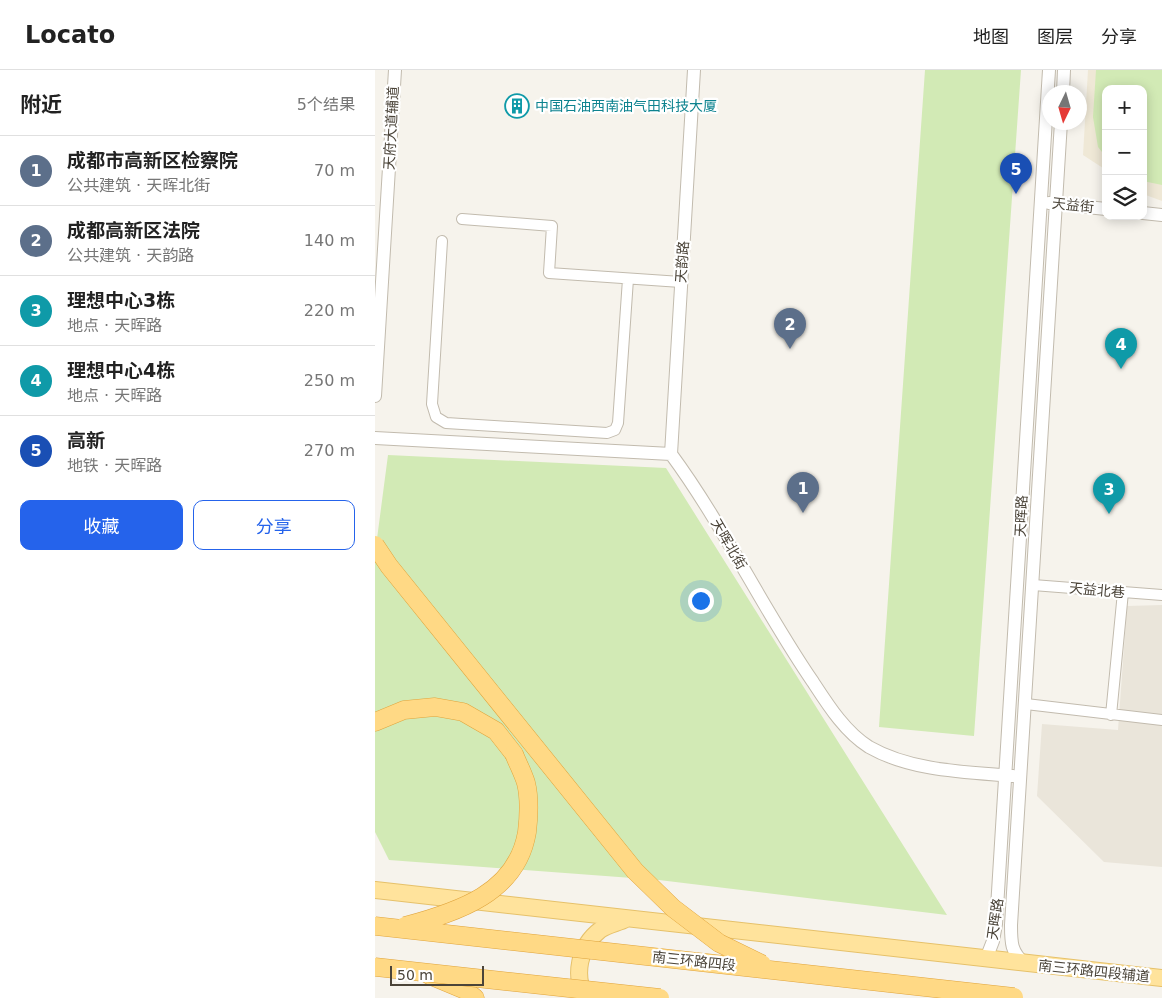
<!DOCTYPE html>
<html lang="zh">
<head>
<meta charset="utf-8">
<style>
	:root { --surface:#fff; --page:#f6f6f6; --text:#222; --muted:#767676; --line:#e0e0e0; --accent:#2563eb }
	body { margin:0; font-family:"DejaVu Sans","Noto Sans SC",sans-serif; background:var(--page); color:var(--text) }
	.controls { position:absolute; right:15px; top:15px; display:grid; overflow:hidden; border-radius:10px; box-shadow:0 2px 12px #0003 }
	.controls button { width:45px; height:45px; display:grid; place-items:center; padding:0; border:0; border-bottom:1px solid var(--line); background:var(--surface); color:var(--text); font:25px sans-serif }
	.compass { position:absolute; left:667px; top:15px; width:45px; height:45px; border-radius:50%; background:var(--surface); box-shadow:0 2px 12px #0003; rotate:185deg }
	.scale { position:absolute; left:15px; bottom:12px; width:94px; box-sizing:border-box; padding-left:5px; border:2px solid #4b4439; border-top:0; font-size:14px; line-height:18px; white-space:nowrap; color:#4b4439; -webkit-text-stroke:4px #fff; paint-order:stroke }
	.you { position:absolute; left:325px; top:530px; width:18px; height:18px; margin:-12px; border:4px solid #fff; border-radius:50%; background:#1a73e8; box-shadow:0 0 0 8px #1a73e833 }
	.badge { display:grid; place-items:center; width:32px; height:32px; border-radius:50%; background:var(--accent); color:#fff; font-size:16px; font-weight:700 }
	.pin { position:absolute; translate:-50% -41px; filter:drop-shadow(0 1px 2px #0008) }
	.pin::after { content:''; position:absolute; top:26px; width:18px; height:15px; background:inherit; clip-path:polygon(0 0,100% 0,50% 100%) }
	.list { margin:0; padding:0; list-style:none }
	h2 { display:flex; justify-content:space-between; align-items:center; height:65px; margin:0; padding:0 20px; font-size:21px }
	h2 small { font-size:16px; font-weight:400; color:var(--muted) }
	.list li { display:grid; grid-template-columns:32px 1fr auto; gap:15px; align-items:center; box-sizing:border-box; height:70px; padding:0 20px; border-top:1px solid var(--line) }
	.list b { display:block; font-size:19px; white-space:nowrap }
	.list p { margin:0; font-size:16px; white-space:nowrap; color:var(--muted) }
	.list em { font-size:16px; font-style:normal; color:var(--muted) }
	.actions { display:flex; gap:10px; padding:15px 20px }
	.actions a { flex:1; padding:11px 0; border:1px solid var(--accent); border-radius:10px; text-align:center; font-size:18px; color:var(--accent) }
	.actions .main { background:var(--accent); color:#fff }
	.icon { flex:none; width:28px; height:28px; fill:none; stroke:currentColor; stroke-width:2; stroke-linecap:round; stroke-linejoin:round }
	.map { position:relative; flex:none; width:787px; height:928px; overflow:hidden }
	header { display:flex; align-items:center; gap:30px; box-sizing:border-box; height:70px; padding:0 25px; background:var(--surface); border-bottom:1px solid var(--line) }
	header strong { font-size:24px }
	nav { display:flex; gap:28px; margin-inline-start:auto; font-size:18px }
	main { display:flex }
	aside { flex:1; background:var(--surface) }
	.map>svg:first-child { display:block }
	.residential { fill:#eae5da }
	.education { fill:#efe8d6 }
	.green { fill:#d2eab5 }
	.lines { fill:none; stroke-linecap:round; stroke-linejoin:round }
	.minor-casing { stroke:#c2bbae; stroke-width:12 }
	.tertiary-casing { stroke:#c2bbae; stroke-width:14 }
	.primary-casing { stroke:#e6c16a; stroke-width:18 }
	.trunk-casing { stroke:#e0a43c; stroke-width:19 }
	.minor { stroke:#fff; stroke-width:10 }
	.tertiary { stroke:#fff; stroke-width:12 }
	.primary { stroke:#ffe39c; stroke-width:16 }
	.trunk { stroke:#ffd985; stroke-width:18 }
	.trunk-bridge-casing { stroke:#e0a43c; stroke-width:19; stroke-linecap:butt }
	.trunk-bridge { stroke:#ffd985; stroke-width:18 }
	.labels { text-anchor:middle; stroke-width:4.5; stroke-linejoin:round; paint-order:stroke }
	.culture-label { font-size:14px; fill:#0d838f; stroke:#fff; text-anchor:start }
	.street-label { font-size:14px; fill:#4b4439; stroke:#fff }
</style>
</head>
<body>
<header>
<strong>Locato</strong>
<nav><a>地图</a><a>图层</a><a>分享</a></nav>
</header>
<main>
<aside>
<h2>附近<small>5个结果</small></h2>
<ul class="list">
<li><span class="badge" style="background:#5c6f8a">1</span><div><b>成都市高新区检察院</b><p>公共建筑 · 天晖北街</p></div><em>70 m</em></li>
<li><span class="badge" style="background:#5c6f8a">2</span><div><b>成都高新区法院</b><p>公共建筑 · 天韵路</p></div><em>140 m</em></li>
<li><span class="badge" style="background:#0f9aa8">3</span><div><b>理想中心3栋</b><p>地点 · 天晖路</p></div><em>220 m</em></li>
<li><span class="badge" style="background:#0f9aa8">4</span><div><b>理想中心4栋</b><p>地点 · 天晖路</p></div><em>250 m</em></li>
<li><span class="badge" style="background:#1a4fb4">5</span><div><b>高新</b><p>地铁 · 天晖路</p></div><em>270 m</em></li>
</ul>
<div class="actions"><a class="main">收藏</a><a>分享</a></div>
</aside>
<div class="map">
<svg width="787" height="928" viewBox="0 0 787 928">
	<rect width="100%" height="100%" fill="#f6f3ec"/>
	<path class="residential" d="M787,535V797L729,792L662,726L667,654L743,660L752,536Z"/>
	<path class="education" d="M713,0H787V131L768,124V19H731V100L708,85Z"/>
	<path class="green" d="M550,0H646L599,666L504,657Z
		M721,0H787V115L768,111V19H731V87L723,77L718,47Z
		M13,385L291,398L572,845L284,810L14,790L0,762V484Z"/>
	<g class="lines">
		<g class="minor-casing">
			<path id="minor" d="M87,149L177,156L174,203L306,212
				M67,171L57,334L61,347L71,353L232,363L240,360L243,353L253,209
				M658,515L787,525
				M651,634L787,650
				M736,645L748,522"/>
		</g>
		<g class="tertiary-casing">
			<path id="tertiary" d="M688,22L689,0
				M674,133L731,139
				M768,143L787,145
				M0,326L20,0
				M0,368L296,384
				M296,384C349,456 387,538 438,612C453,635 470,662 494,677C536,701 590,702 638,706
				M296,384L319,0
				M611,889L618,871L621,854L674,0
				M650,894C636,882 636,873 636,855L686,52"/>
		</g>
		<g class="primary-casing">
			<path id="primary" d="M0,820L787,908
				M211,928C198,906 204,876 225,860C232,855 243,853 251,849"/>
		</g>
		<g class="trunk-casing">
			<path id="trunk" d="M0,652L29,640L60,637L88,642L121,661L139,684
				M54,905L90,920L100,928"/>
		</g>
		<use href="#minor" class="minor"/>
		<use href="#tertiary" class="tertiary"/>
		<use href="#primary" class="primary"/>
		<use href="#trunk" class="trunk"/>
		<g class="trunk-bridge-casing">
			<path id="trunk-bridge" d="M0,475L14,496L260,801L298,838L344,873L387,894
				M0,856L639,927
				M30,856C83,842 142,823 152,762C154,745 155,729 151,713C148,703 143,694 139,684
				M0,897L285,928"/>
		</g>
		<use href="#trunk-bridge" class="trunk-bridge"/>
	</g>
	<defs>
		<g id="building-ring" transform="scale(1.25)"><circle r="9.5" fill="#fff" stroke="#0f9aa8" stroke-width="1.5"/><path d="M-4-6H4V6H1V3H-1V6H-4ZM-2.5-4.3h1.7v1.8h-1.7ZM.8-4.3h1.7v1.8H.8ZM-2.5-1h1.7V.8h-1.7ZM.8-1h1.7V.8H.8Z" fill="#0f9aa8"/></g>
	</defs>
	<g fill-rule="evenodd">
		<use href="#building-ring" x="142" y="36"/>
	</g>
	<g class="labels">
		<g class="culture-label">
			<text x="160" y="41">中国石油西南油气田科技大厦</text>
		</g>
		<g class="street-label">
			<text transform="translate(16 58) rotate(-87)" y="5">天府大道辅道</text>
			<text transform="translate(698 135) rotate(6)" y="5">天益街</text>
			<text transform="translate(307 192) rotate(-86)" y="5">天韵路</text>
			<text transform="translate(646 446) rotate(-87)" y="5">天晖路</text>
			<text transform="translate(354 474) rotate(60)" y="5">天晖北街</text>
			<text transform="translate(722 520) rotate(5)" y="5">天益北巷</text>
			<text transform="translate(620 849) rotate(-82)" y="5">天晖路</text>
			<text transform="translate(319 891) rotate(6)" y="5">南三环路四段</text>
			<text transform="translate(719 901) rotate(6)" y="5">南三环路四段辅道</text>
		</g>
	</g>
</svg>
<div class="controls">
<button>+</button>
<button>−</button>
<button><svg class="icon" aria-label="layers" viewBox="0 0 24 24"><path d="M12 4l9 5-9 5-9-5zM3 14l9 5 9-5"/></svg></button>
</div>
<svg class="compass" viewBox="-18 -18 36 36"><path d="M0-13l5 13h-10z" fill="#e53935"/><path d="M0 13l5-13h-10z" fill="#767676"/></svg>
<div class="scale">50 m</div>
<div class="you"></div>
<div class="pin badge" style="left:428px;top:443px;background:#5c6f8a">1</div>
<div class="pin badge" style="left:415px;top:279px;background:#5c6f8a">2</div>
<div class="pin badge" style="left:734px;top:444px;background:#0f9aa8">3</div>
<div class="pin badge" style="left:746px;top:299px;background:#0f9aa8">4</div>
<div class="pin badge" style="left:641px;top:124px;background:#1a4fb4">5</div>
</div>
</main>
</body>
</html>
